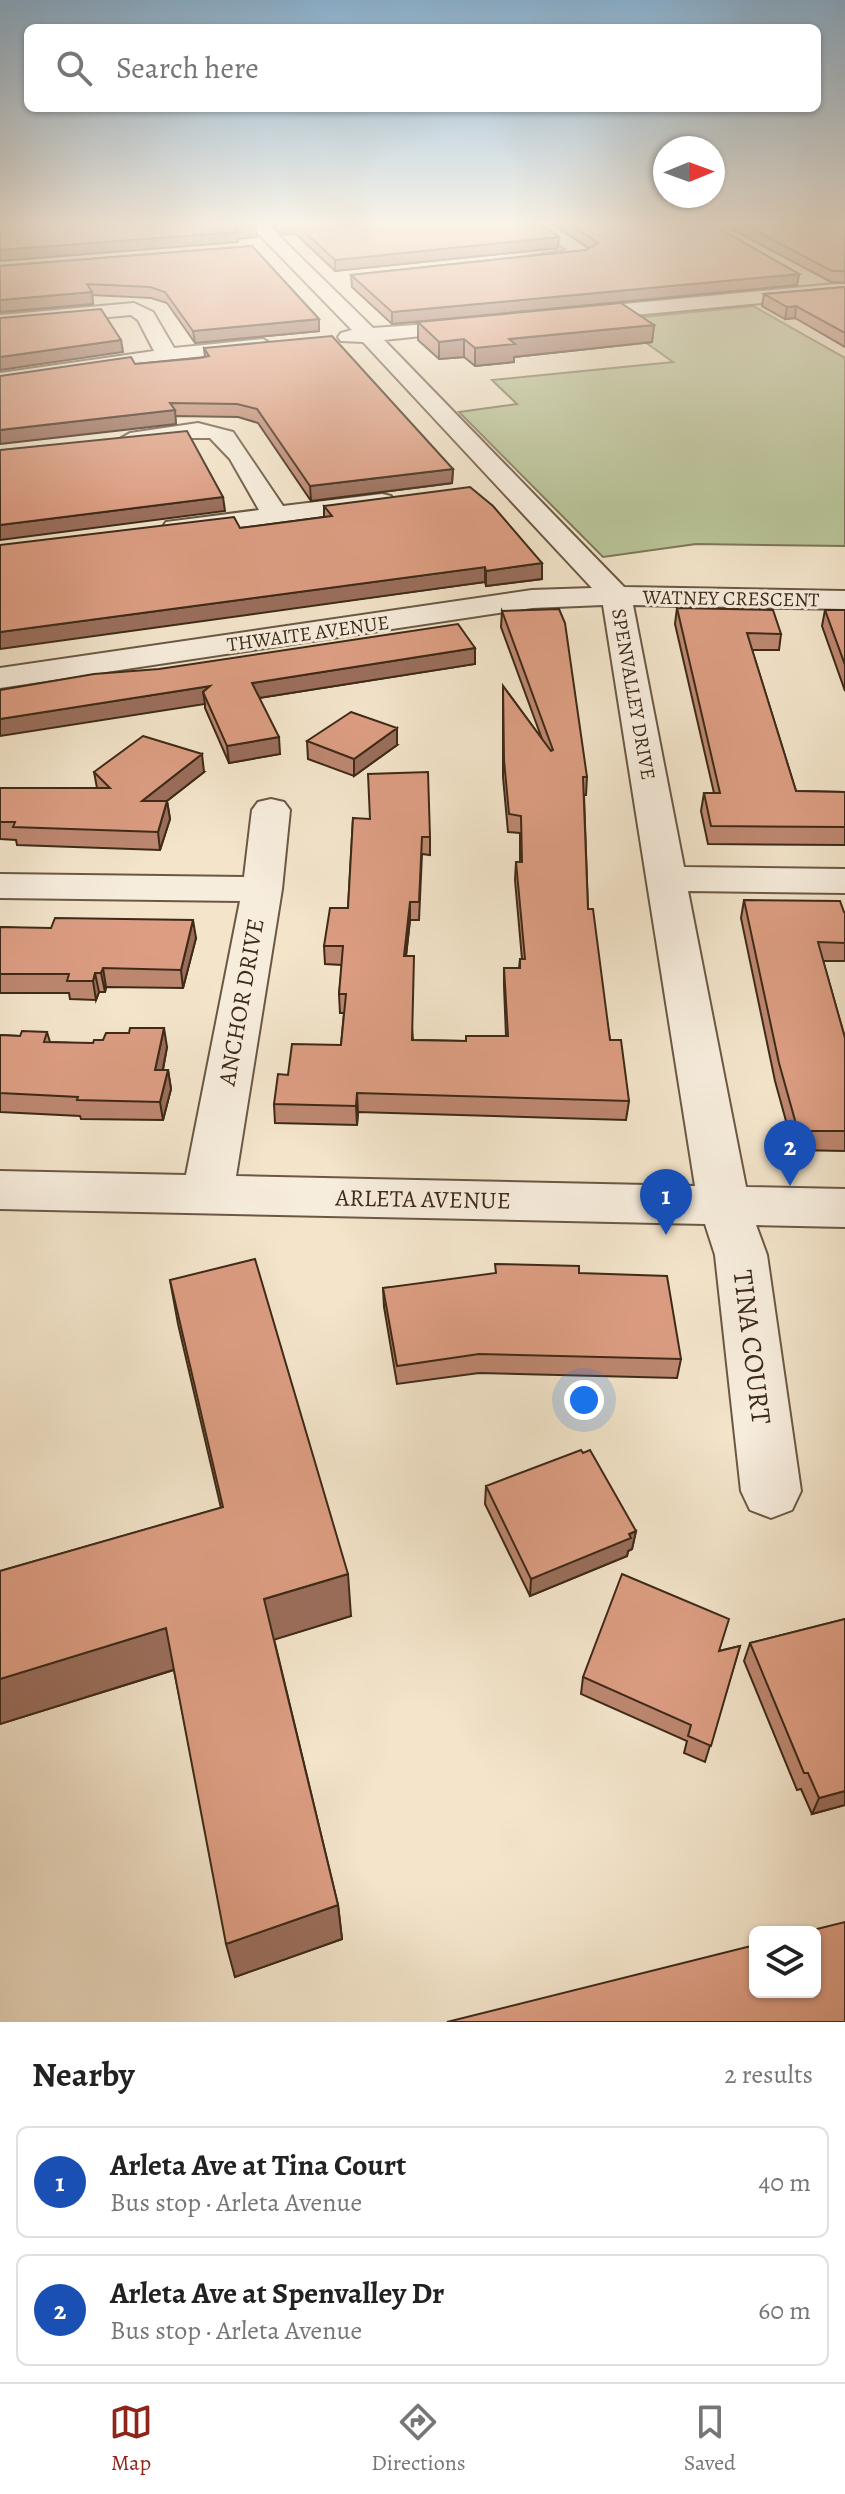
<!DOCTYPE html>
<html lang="en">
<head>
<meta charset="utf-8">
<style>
	:root { --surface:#fff; --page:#f2f2f2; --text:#222; --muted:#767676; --line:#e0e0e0; --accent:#8f2418 }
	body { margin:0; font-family:Alegreya,serif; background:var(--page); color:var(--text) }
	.controls { position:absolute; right:24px; bottom:24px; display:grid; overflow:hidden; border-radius:12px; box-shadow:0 2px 6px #0004 }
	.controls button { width:72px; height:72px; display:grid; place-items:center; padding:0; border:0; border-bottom:2px solid var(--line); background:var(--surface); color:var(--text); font:40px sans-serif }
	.compass { position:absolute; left:653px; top:136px; width:72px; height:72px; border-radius:50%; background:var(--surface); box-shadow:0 2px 6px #0004; rotate:89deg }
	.you { position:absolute; left:584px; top:1400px; width:28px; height:28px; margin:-20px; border:6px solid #fff; border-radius:50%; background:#1a73e8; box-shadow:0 0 0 12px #1a73e833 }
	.badge { display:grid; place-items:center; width:52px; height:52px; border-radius:50%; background:var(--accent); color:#fff; font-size:26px; font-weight:700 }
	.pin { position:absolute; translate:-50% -66px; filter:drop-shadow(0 2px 4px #0008) }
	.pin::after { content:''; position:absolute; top:42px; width:28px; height:24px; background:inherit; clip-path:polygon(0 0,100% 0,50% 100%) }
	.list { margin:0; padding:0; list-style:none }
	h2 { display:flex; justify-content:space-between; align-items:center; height:104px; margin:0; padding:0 32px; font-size:34px }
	h2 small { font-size:26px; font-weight:400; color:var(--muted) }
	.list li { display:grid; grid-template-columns:52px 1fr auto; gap:24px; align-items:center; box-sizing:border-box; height:112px; margin:0 16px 16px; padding:0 16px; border:2px solid var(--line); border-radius:12px }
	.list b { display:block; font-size:30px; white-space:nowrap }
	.list p { margin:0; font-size:26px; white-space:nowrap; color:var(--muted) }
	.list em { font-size:26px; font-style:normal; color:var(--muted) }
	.icon { flex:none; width:44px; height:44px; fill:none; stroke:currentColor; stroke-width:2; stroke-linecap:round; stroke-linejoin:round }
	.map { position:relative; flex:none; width:845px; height:2022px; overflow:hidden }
	.search { position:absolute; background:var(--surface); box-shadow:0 2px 6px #0004; left:24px; right:24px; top:24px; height:88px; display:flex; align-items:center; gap:20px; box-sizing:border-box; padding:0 28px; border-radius:12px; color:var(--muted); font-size:30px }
	.sheet { height:360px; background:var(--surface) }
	nav { display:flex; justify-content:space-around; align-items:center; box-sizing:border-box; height:112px; border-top:2px solid var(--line); background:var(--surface); font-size:22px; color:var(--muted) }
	nav a { display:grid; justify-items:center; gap:4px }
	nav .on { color:var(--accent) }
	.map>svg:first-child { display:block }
	.green { fill:#b9c498; stroke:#7c7758; stroke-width:2 }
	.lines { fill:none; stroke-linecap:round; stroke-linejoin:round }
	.minor-casing { stroke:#6b5844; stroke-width:4 }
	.minor { fill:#f7eddd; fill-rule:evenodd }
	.wall { fill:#bd8770; stroke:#3e2a18; stroke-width:2 }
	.shaded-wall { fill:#9a6e5b; stroke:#3e2a18; stroke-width:2 }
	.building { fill:#dc9d82; stroke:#3e2a18; stroke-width:2 }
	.labels { text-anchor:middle; stroke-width:6; stroke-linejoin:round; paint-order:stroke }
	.far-street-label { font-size:20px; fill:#3e2a18; stroke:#f7eddd }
	.street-label { font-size:24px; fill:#3e2a18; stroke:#f7eddd }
	.near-street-label { font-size:28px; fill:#3e2a18; stroke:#f7eddd }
</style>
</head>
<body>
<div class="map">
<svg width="845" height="2022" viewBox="0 0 845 2022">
	<rect width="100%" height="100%" fill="#f3e4ca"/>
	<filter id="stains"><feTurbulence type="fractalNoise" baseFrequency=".0025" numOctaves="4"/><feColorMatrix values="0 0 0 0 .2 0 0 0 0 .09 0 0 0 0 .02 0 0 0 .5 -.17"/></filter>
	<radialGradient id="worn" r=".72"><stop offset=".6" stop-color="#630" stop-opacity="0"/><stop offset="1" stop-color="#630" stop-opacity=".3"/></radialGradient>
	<path class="green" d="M753,306L845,358V546L696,544L603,557L459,412L517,404L492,380L673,362L614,320Z"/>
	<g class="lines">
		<g class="minor-casing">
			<path id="minor" d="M249,224H267L373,328L485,320L488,324L485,328L478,330L384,340L624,587L845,591V609L633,605L684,867L845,869V893L688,891L746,1187L845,1189V1227L756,1225L767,1255L801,1491L792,1510L771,1518L750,1510L741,1491L715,1255L705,1224L0,1209V1171L186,1175L240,901L0,898V874L244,877L252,810L258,802L271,799L284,802L290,810L282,889L236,1176L695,1186L603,605L532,608L0,688V668L532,590L592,588L363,342L341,341L338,337L341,333L352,330Z
				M528,224H549L594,253L585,258L528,265V257L568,250Z
				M845,283V295L571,321L561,315L571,309Z
				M134,303L153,312L174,348L263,339L273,345L263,351L0,387V373L154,351L138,320L131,315L0,327V315Z
				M198,423L233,432L283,506L382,494L391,496L395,502L391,508L382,510L176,536L166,534L162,528L166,522L259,510L230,459L210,438H186L130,447L118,440L130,433Z"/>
		</g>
		<use href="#minor" class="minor"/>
	</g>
	<path class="wall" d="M271,224H541L559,237L558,248L335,271L296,234L282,235Z
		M554,224H711L799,274L797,285L392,324L352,287L351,275L586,250L589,248Z
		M722,224H845V283L831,282Z
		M252,246L319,319V331L195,343L167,303L151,298L92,295L93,304L0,312V266Z
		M845,287V347L795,318L785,319L762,306L764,294Z
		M418,322L654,325L652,342L514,357V362L475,366L464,357L439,359L418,340Z
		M204,348L453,469L452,483L311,501L258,423L238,417L175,416L176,424L135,364L205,357Z
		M324,506L542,579L486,586L485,582L322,604L240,528L324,517Z
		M677,608L781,634L779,650H752L796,791L845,792V845L708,844L701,811L704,793H714L675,624Z
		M825,610H845V691L822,626Z
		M502,611L587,777L586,795H584L588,909L610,1040L629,1101L626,1120L358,1112L357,1125L275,1123L274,1104L288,1075L341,1045L344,1013H340L339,994L342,965L325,964L324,946L348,908L353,818L430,837V855L422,854L419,920H410L406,956L413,1040L466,1041L506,1036L504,986V968H519L520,959H522L515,880L516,862H520V833L508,832L503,777V686L542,739L501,627Z
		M475,648V664L259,698L280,754L229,763L205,708V704L0,690Z
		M307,741L397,745L354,776L308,759Z
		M94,772H204L167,801L170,819L160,850L17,845L16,840L0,839V788H97Z
		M744,900L845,912V961H823L845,1038V1151L794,1150L775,1081L741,918Z
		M0,927L196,938L183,988L106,987L105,992H99L96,1000L70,999L69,993H0Z
		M47,1032L50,1042L167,1047L163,1070H168L171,1089L163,1120L81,1119L80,1116L0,1112V1035L20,1036Z
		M579,1273L681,1359L677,1378L479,1373L397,1384L384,1307L383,1288Z
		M170,1280L351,1616L274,1639L338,1905L342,1939L235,1977L174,1670L0,1724V1571L221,1508L178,1324Z
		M486,1486L636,1531L632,1549L628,1551L627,1556L530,1596L485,1504Z
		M845,1619V1805L812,1814L801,1789L797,1790L744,1661L750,1643Z
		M740,1646L705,1762L684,1753L687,1741L581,1694L583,1677L719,1651Z"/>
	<path class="shaded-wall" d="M281,224H295L296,234L282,235Z
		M256,226L257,237L238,239V242L0,261V250Z
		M559,237L558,248L335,271V260Z
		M799,274L797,285L392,324V312Z
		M92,292L93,304L0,312V300Z
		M796,306L795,318L785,319L787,307Z
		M319,319V331L195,343L193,331Z
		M654,325L652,342L514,357V362L475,366V348L509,339Z
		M464,339V357L439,359V342Z
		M121,340L123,352L0,370V357Z
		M175,410L176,424L0,444V430Z
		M453,469L452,483L311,501L310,486Z
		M223,497L225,511L0,540V525Z
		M542,563V579L486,586V571Z
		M485,567V582L0,649V632Z
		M475,648V664L253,699L252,683Z
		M210,686L203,692L205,704L0,736V719Z
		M397,728V745L354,776V759Z
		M279,737L280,754L229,763L227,746Z
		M202,754L204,772L145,818L142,801Z
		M167,801L170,819L160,850L158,832Z
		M410,902V920L404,974V956Z
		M193,920L196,938L183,988L181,970Z
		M103,968L106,987L105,992L101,973Z
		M95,973L99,992L96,1000L93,981Z
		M164,1028L167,1047L159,1089L155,1070Z
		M168,1070L171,1089L163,1120L160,1102Z
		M357,1093L358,1112L357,1125L356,1106Z
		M636,1531L632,1549L628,1551L627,1556L530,1596L531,1579Z
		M348,1574L351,1616L270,1641L264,1599Z
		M166,1628L176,1669L0,1724V1679Z
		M845,1791V1805L812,1814L819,1798Z
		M338,1905L342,1939L235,1977L226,1944Z"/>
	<path class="building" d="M0,224H255L256,226L234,228L237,232L0,250Z
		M296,224H541L559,237L335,260Z
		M570,224H711L799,274L392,312L351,275L586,250L598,243Z
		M743,224H845V271H832Z
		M252,246L319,319L193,331L165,292L150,287L87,284L92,292L0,300V266Z
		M845,287V333L796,306L787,307L764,294Z
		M621,303L654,325L509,339L515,344L475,348L464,339L439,342L418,322Z
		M101,309L121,340L0,357V318Z
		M332,336L453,469L310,486L257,409L237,404L170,403L175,410L0,430V376L131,357L135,364L200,358L209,356L204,348Z
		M187,431L223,497L0,525V450Z
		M470,487L493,506L542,563L486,571L485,567L0,632V545L234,517L240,528L332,516L324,506Z
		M677,608L773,610L781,634L747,633L796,791L845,792V827L711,826L704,793H720Z
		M559,609L565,623L587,777H583L588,909H593L610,1040H621L629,1101L357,1093L356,1106L274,1104L278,1074L288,1075L292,1044L341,1045L346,994H339L343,946H324L330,908H348L353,818L370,819L368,774L428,772L430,837H422L419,902H410L404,956H414L412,1040L466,1041V1036H508L504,968H520V959H525L516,862H522L521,816L509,814L504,760L503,686L551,751L553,750L502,611Z
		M825,610H845V665Z
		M458,624L475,648L252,683L279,737L227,746L203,692L210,686L0,719V690L94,674L159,669Z
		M351,712L397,728L354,759L307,741Z
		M143,736L202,754L142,801H167L158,832L13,827L15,822H0V788H110L94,772Z
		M744,900L840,901L844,912H845V943L818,942L845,1038V1131H798L779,1063Z
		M55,918L193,920L181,970L103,968L101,973H95L93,981H67L69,974H0V927L51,928Z
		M130,1028H164L155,1070H168L160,1102L77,1100L78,1097L0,1093V1035L20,1036L22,1031L47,1032L44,1042L93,1043L94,1040H103L106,1033H129Z
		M255,1259L348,1574L264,1599L338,1905L226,1944L166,1628L0,1679V1571L223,1507L170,1280Z
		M495,1264L579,1266V1273L667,1276L681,1359L479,1354L397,1366L383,1288L496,1273Z
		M581,1450L583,1453L590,1450L636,1531L629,1534L631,1538L531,1579L486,1486Z
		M622,1574L729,1619L719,1651L740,1646L711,1746L688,1736L691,1725L583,1677Z
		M845,1619V1791L819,1798L808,1773H804L750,1643Z
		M845,1922V2022H447L755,1945V1992H815V1932H805Z"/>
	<linearGradient id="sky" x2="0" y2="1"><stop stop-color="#8bb7d9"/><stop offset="0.44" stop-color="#faf3e7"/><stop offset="1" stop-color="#faf3e7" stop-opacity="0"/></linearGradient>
	<rect width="845" height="508" fill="url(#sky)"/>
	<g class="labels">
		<g class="far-street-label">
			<text transform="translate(731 598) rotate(1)" y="7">WATNEY CRESCENT</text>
			<text transform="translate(308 633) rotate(-8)" y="7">THWAITE AVENUE</text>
			<text transform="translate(634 694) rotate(80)" y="7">SPENVALLEY DRIVE</text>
		</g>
		<g class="street-label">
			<text transform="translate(241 1002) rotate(-80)" y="8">ANCHOR DRIVE</text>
			<text transform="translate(423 1199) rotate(1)" y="8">ARLETA AVENUE</text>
		</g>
		<g class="near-street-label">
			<text transform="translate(753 1347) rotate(83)" y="10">TINA COURT</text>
		</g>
	</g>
	<rect width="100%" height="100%" filter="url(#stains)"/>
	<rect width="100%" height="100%" fill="url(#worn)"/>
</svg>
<div class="controls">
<button><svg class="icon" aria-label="layers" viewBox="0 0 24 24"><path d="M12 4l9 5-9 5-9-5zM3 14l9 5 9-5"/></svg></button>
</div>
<svg class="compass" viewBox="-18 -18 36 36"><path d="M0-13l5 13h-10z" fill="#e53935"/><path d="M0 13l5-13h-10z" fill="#767676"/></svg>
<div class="you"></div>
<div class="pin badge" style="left:666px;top:1235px;background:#1a4fb4">1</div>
<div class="pin badge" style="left:790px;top:1186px;background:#1a4fb4">2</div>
<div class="search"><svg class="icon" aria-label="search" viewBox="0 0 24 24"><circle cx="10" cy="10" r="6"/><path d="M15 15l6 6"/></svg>Search here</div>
</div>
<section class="sheet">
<h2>Nearby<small>2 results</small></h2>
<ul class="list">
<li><span class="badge" style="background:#1a4fb4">1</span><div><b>Arleta Ave at Tina Court</b><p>Bus stop · Arleta Avenue</p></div><em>40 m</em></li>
<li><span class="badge" style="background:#1a4fb4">2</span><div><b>Arleta Ave at Spenvalley Dr</b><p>Bus stop · Arleta Avenue</p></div><em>60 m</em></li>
</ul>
</section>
<nav>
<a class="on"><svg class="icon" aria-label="map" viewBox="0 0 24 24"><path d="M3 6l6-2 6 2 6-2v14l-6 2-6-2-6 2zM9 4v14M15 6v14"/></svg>Map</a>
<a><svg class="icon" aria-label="directions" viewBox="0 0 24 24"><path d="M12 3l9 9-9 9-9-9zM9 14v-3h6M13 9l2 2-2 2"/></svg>Directions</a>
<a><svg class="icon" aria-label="saved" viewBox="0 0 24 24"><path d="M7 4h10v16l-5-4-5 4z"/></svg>Saved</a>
</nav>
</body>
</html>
